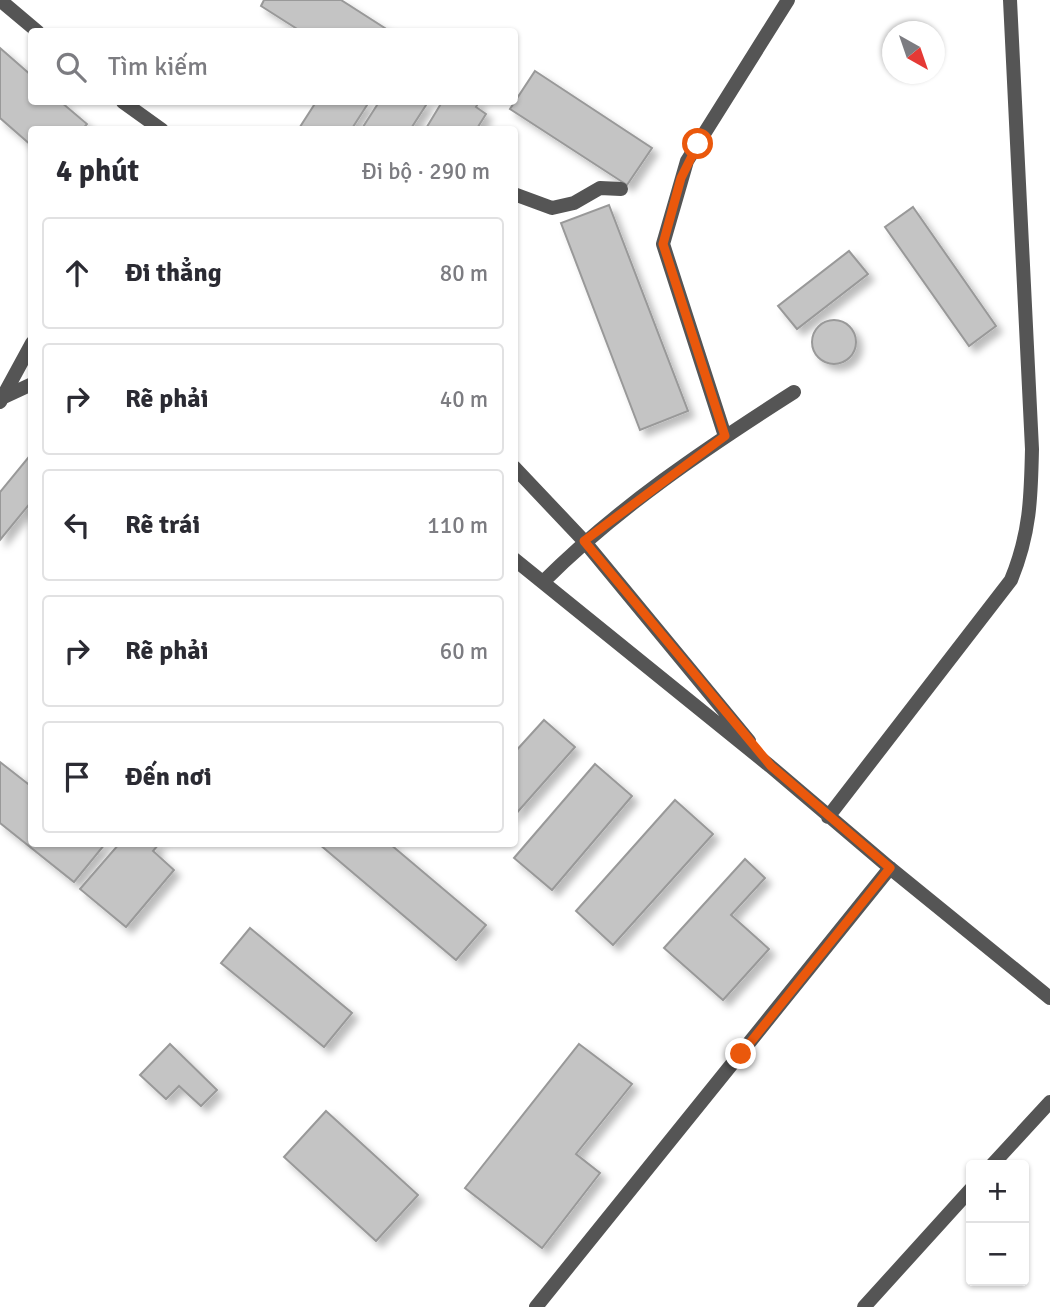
<!DOCTYPE html>
<html lang="vi">
<head>
<meta charset="utf-8">
<style>
	:root { --surface:#fff; --page:#f7f7f7; --text:#2b2b33; --muted:#7c7c81; --line:#e1e1e2 }
	body { margin:0; font-family:Signika,sans-serif; background:var(--page); color:var(--text) }
	.controls { position:absolute; right:21px; bottom:21px; display:grid; overflow:hidden; border-radius:7px; box-shadow:0 2px 5px #0004 }
	.controls button { width:63px; height:63px; display:grid; place-items:center; padding:0; border:0; border-bottom:2px solid var(--line); background:var(--surface); color:var(--text); font:35px sans-serif }
	.compass { position:absolute; left:882px; top:21px; width:63px; height:63px; border-radius:50%; background:var(--surface); box-shadow:0 2px 5px #0004; rotate:140deg }
	.stop { position:absolute; width:21px; height:21px; margin:-16px; border:5px solid #ea580c; border-radius:50%; background:#fff }
	.stop.end { background:#ea580c; border-color:#fff; box-shadow:0 2px 7px #0008 }
	.list { margin:0; padding:0; list-style:none }
	h2 { display:flex; justify-content:space-between; align-items:center; height:91px; margin:0; padding:0 28px; font-size:30px }
	h2 small { font-size:23px; font-weight:400; color:var(--muted) }
	.list li { display:grid; grid-template-columns:46px 1fr auto; gap:21px; align-items:center; box-sizing:border-box; height:112px; margin:0 14px 14px; padding:0 14px; border:2px solid var(--line); border-radius:7px }
	.list b { display:block; font-size:26px; white-space:nowrap }
	.list em { font-size:23px; font-style:normal; color:var(--muted) }
	.icon { flex:none; width:38px; height:38px; fill:none; stroke:currentColor; stroke-width:2; stroke-linecap:round; stroke-linejoin:round }
	.map { position:relative; flex:none; width:1050px; height:1307px; overflow:hidden }
	.search { position:absolute; background:var(--surface); box-shadow:0 2px 5px #0004; left:28px; top:28px; width:490px; height:77px; display:flex; align-items:center; gap:18px; box-sizing:border-box; padding:0 24px; border-radius:7px; color:var(--muted); font-size:26px }
	.panel { position:absolute; background:var(--surface); box-shadow:0 2px 5px #0004; left:28px; top:126px; width:490px; height:721px; border-radius:7px }
	.map>svg:first-child { display:block }
	.building { fill:#c4c4c4; stroke:#999; stroke-width:2; filter:url(#shadow) }
	.lines { fill:none; stroke-linecap:round; stroke-linejoin:round }
	.service { stroke:#555; stroke-width:14 }
	.minor { stroke:#555; stroke-width:14 }
	.route { stroke:#ea580c; stroke-width:9 }
</style>
</head>
<body>
<div class="map">
<svg width="1050" height="1307" viewBox="0 0 1050 1307">
	<defs>
		<filter id="shadow"><feDropShadow dx="6" dy="6" stdDeviation="3.5" flood-color="#0004"/></filter>
	</defs>
	<rect width="100%" height="100%" fill="#fff"/>
	<path class="building" d="M264,0H341L391,32H302L261,6Z
		M0,48L32,76V102H61L87,124L82,130H32V146L0,118Z
		M535,71L652,148L627,185L510,109Z
		M316,102H369L351,130H298Z
		M379,102H428L410,130H361Z
		M442,102H479L476,107L486,114L476,130H425Z
		M609,205L688,411L640,430L561,223Z
		M913,207L996,326L969,346L885,227Z
		M849,251L868,274L797,329L778,306Z
		M812 342a22 22 0 1 1 44 0a22 22 0 1 1-44 0Z
		M32,453V501L0,540V492Z
		M544,720L575,747L514,816V753Z
		M0,762L32,787V844H105L74,882L0,823Z
		M595,764L632,796L552,890L514,858Z
		M675,800L713,834L613,945L576,911Z
		M119,844H159L153,851L174,870L126,927L80,889Z
		M319,844H390L486,925L456,960Z
		M745,859L765,878L731,915L769,949L723,1000L664,948Z
		M250,928L352,1013L324,1047L221,963Z
		M170,1044L217,1090L201,1106L179,1086L166,1099L140,1075Z
		M579,1044L632,1084L576,1154L600,1173L542,1248L465,1188Z
		M326,1111L418,1195L376,1241L284,1157Z"/>
	<g class="lines">
		<path class="service" d="M0,0L38,32
			M123,102L162,130
			M514,194L552,208L574,203L600,188L621,189
			M4,397L32,384
			M0,402L32,343
			M725,436L663,244L687,161L788,0
			M514,467L584,541L749,741
			M514,559L770,766L890,868
			M543,582C617,508 706,448 794,392
			M828,817L1011,580C1030,534 1031,498 1032,449L1010,0"/>
		<path class="minor" d="M992,1165L1050,1102
			M536,1307L890,868L1050,998
			M864,1307L971,1189"/>
	</g>
	<g class="lines">
		<path class="route" d="M698,144L681,178L663,244L725,436L584,541L771,766L890,868L741,1054"/>
	</g>
</svg>
<div class="controls">
<button>+</button>
<button>−</button>
</div>
<svg class="compass" viewBox="-18 -18 36 36"><path d="M0-13l5 13h-10z" fill="#e53935"/><path d="M0 13l5-13h-10z" fill="#7c7c81"/></svg>
<div class="stop" style="left:698px;top:144px"></div>
<div class="stop end" style="left:741px;top:1054px"></div>
<div class="search"><svg class="icon" aria-label="search" viewBox="0 0 24 24"><circle cx="10" cy="10" r="6"/><path d="M15 15l6 6"/></svg>Tìm kiếm</div>
<section class="panel">
<h2>4 phút<small>Đi bộ · 290 m</small></h2>
<ul class="list">
<li><svg class="icon" aria-label="ahead" viewBox="0 0 24 24"><path d="M12 20V5M6 11l6-6 6 6"/></svg><div><b>Đi thẳng</b></div><em>80 m</em></li>
<li><svg class="icon" aria-label="right" viewBox="0 0 24 24"><path d="M7 20v-9h11M14 6l5 5-5 5"/></svg><div><b>Rẽ phải</b></div><em>40 m</em></li>
<li><svg class="icon" aria-label="left" viewBox="0 0 24 24"><path d="M17 20v-9H6M10 6l-5 5 5 5"/></svg><div><b>Rẽ trái</b></div><em>110 m</em></li>
<li><svg class="icon" aria-label="right" viewBox="0 0 24 24"><path d="M7 20v-9h11M14 6l5 5-5 5"/></svg><div><b>Rẽ phải</b></div><em>60 m</em></li>
<li><svg class="icon" aria-label="arrive" viewBox="0 0 24 24"><path d="M6 21V4h12l-3 4 3 4H6"/></svg><div><b>Đến nơi</b></div></li>
</ul>
</section>
</div>
</body>
</html>
